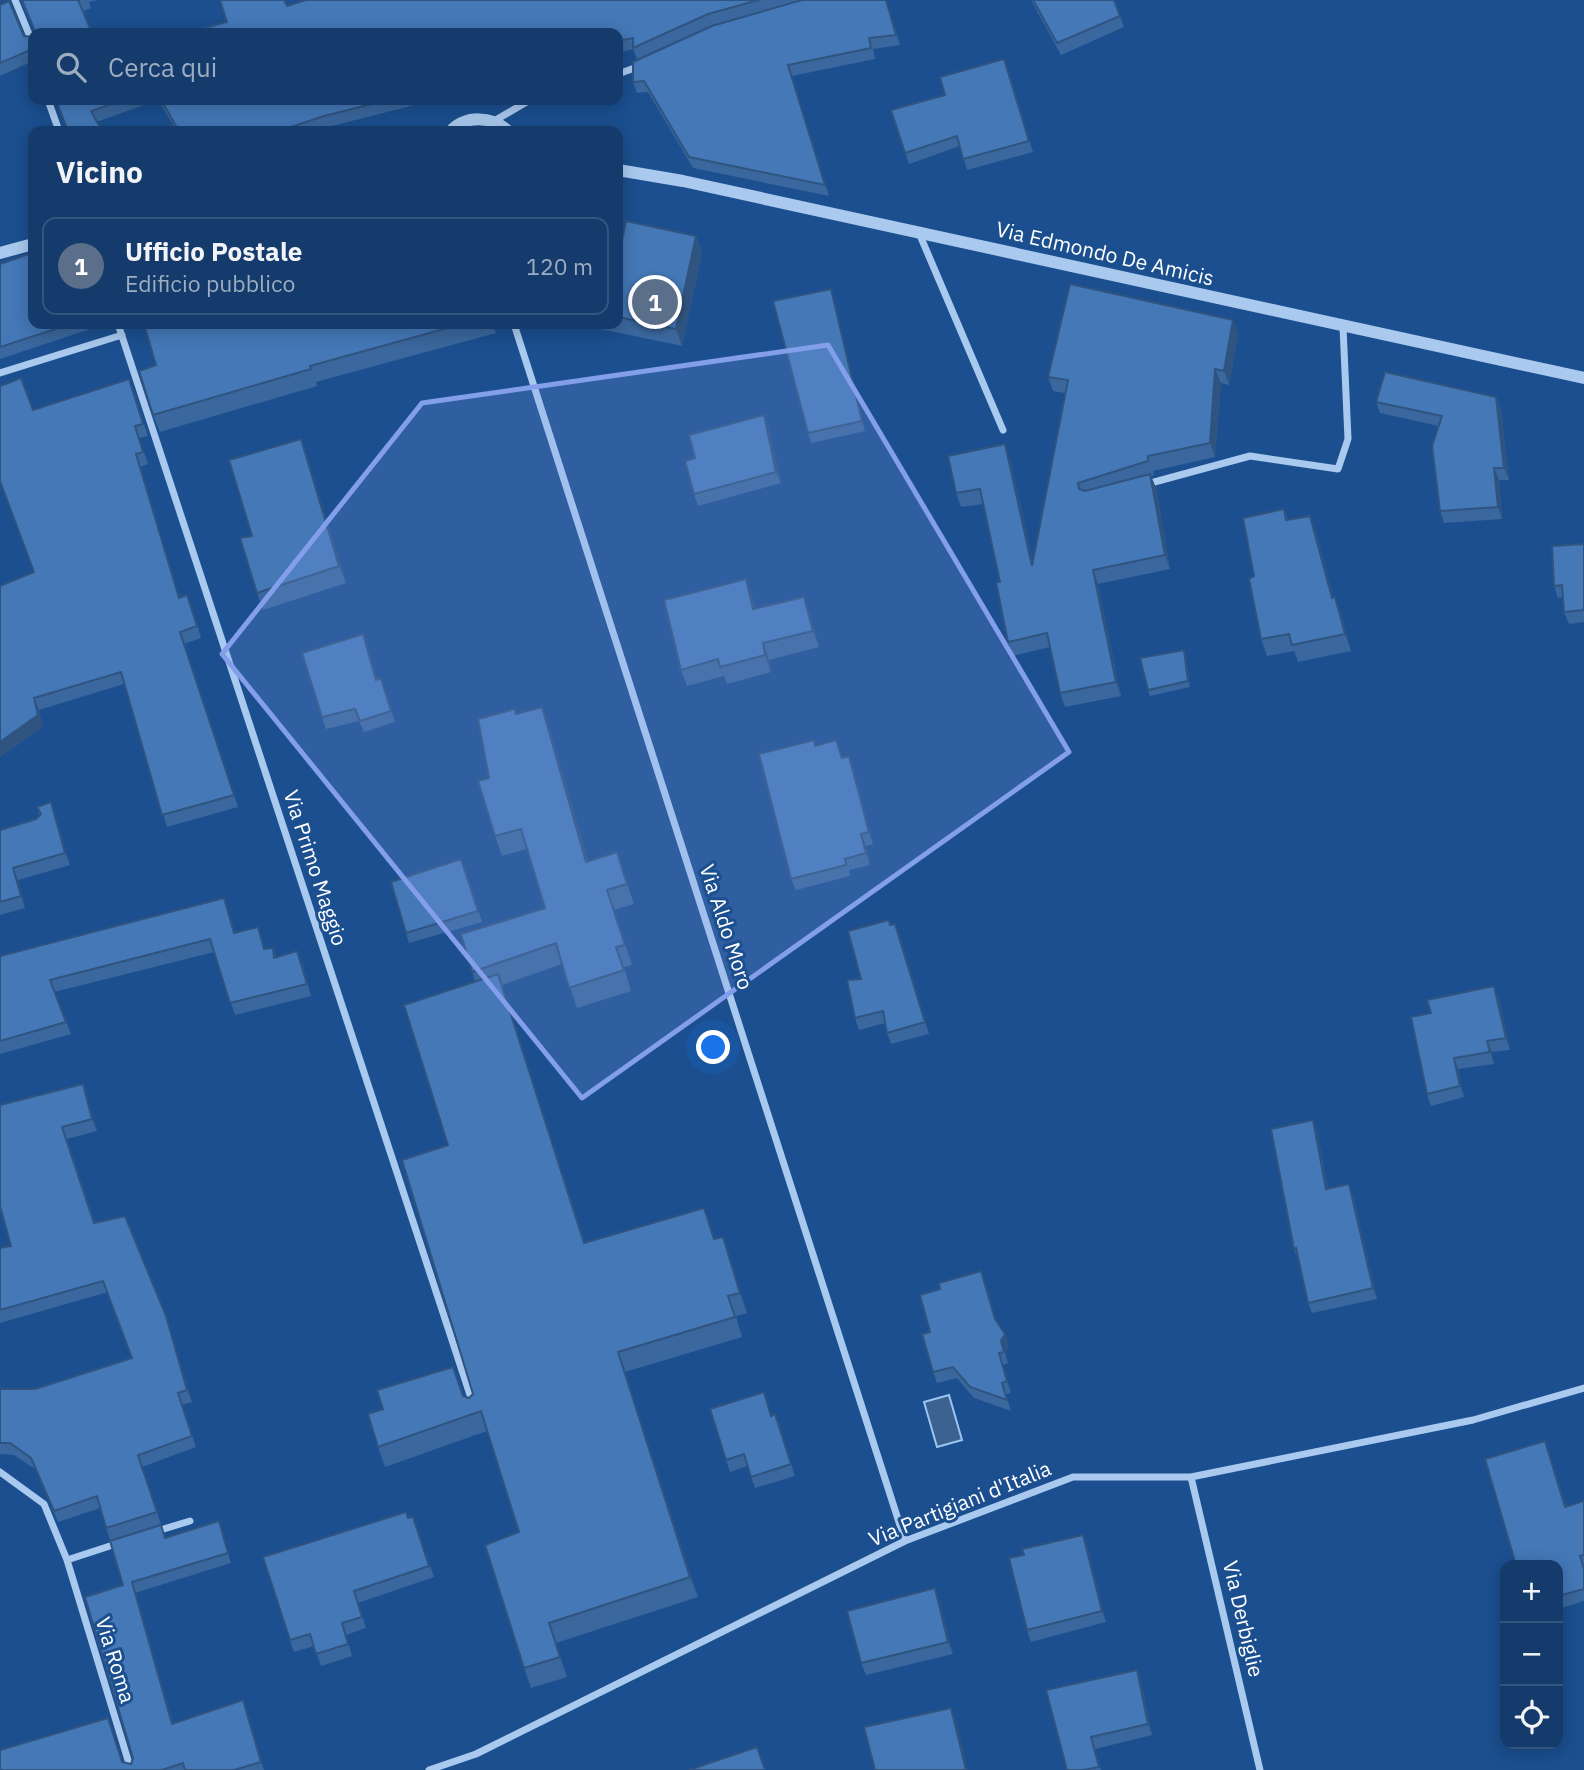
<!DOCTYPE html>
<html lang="it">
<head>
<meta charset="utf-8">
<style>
	:root { --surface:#143b6b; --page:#214673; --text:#f1f3f6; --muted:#9dadc1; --line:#33557e; --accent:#8bbbb9 }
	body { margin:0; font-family:"IBM Plex Sans",sans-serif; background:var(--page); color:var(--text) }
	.controls { position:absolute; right:21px; bottom:21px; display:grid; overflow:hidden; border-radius:14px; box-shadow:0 4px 18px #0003 }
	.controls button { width:63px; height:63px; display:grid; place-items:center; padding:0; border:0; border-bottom:2px solid var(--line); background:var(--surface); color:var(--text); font:35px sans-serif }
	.you { position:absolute; left:714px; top:1048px; width:24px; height:24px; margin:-18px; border:5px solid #fff; border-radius:50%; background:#1a73e8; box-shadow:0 0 0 10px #1a73e833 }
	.badge { display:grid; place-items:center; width:46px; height:46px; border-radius:50%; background:var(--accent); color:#fff; font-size:23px; font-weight:700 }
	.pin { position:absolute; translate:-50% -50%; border:4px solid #fff; box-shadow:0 2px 7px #0006 }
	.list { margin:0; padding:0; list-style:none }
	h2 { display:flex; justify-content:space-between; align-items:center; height:91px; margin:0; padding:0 28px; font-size:30px }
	h2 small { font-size:23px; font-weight:400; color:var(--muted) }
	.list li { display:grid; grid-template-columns:46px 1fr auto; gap:21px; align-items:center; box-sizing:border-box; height:98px; margin:0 14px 14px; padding:0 14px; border:2px solid var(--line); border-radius:14px }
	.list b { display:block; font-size:26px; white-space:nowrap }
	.list p { margin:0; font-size:23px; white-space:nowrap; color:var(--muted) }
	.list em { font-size:23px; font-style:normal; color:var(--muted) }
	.icon { flex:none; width:38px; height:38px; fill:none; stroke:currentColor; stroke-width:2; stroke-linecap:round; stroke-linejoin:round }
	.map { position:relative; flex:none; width:1584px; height:1770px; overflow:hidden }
	.search { position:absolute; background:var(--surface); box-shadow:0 4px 18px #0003; left:28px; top:28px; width:595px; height:77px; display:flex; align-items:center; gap:18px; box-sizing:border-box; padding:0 24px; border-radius:14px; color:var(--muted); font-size:26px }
	.panel { position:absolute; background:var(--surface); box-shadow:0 4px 18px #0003; left:28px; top:126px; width:595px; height:203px; border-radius:14px }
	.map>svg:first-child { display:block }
	.water { fill:#3c6290; stroke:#9cc4f0; stroke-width:2 }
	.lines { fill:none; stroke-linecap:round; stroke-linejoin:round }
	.minor { stroke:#a9c9ee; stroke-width:7 }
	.tertiary { stroke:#a9c9ee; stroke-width:12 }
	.wall { fill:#3a679d }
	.shaded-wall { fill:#305480 }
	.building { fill:#4478b7; stroke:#305480; stroke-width:2 }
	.marked { fill:#839eea; fill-opacity:0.2; stroke:#839eea; stroke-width:5; stroke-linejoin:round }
	.labels { text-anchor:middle; stroke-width:6; stroke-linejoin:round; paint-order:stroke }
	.street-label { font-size:21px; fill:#fff; stroke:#1b4f8f }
</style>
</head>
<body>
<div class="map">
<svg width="1584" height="1770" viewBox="0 0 1584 1770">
	<rect width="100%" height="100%" fill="#1b4f8f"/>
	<path class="water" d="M949,1395L962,1440L937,1447L924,1402Z"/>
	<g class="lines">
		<path class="minor" d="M15,0L33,44
			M618,74L640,66
			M48,100L59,131
			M494,121L530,100
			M919,233L1003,430
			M118,324L473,1404
			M514,324L905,1541
			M0,373L122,335
			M1147,484L1250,456L1338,469L1348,439L1343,327
			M0,1472L44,1504L67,1560L131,1770
			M1191,1477L1260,1770
			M154,1532L190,1521
			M67,1560L119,1543
			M429,1770L476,1754L905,1541L1073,1477H1191L1473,1420L1584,1388"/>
		<path class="tertiary" d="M451,131C466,115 492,116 508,131
			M618,170L683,181L1584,378
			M0,253L33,244"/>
	</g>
	<path class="wall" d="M22,0H99L89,2L91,8L35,32Z
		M306,0H801L712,25L637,59L633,49L618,53V33L287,6Z
		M886,0L900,45L873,49L875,59L792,76L829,196L693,168L648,92L637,93L633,82Z
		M1031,0H1114L1124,27L1061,55Z
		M0,5L24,36L33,37V61L0,76Z
		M1008,69L1033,152L967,170L960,146L909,164L891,110L945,95Z
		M55,100H158L96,122Z
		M158,100H434L328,127L314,131H177Z
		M696,236L702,253L682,346L591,327L590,324H618V260Z
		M0,264L33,324H102V325L0,359Z
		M831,289L834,299L865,431L811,443L808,433Z
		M1233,320L1238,334L1229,385L1221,383L1215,457L1153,471L1154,475L1151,476L1156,488L1170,569L1098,584L1121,696L1065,707L1060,693L1050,647L1013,656L1008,642L1000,582L983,504L961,507L956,493L1010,458L1033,562L1065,393L1053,391L1048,377Z
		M144,324H492L496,333L316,382L317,386L160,432L153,415L156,365Z
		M133,391L148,436L139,438L148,464L140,467L179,598L192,607L201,638L184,644L238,807L167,827L124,684L39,710L43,727L0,757V586L34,572L33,410Z
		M1496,397L1501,409L1509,480H1499L1502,519L1444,523L1440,511L1439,426L1380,413L1376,402Z
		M768,426L781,483L698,506L694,494Z
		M301,439L307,456L346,583L263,610L257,593L252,536Z
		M1284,509L1288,519L1316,532L1333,597L1341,614L1351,651L1298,662L1294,651L1267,656L1261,639L1254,576Z
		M1584,544V622L1569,624L1564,612L1563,597L1558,598L1554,586Z
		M746,579L752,596L755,608L810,614L819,647L769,660L771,672L727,684L724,676L687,686L681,670Z
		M367,645L377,679L385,689L395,722L364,732L359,721L326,729L322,717Z
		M1184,650L1186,656L1190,687L1150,696L1148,690Z
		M542,707L549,727L588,861L617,852L634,904L614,910L632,965L624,967L631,991L577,1008L562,964L502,985L585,1243L715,1239L730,1258L747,1313L736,1316L742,1337L625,1372L698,1597L556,1643L567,1677L531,1688L524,1668L519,1532L487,1431L385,1467L378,1447L463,1396L469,1398L473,1394L448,1145L475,982L472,972L545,908L527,849L502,856L495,836L516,714Z
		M816,745L842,758L849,756L853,768L873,844L866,846L870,865L849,870L850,876L796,890L791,879Z
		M37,807L55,814L70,865L18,880L25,908L0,915V830L36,819L39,815Z
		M465,869L482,922L409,943L406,933Z
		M228,910L235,933L258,927L265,949L273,948L276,957L302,963L311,996L235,1015L214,952L54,992L71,1034L0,1054V956Z
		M889,920L891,924L900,935L929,1034L891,1044L887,1033L885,1023L859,1030L855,1018L861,979Z
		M1494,986L1499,997L1510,1050L1492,1052L1494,1064L1458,1069L1464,1097L1431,1106L1427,1094L1431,1013Z
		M83,1084L97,1131L67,1139L95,1223L166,1316L192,1402L182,1405L196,1447L142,1467L161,1524L110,1540L100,1508L58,1522L35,1469L14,1455L0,1454V1389H35L132,1358L108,1292L0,1323V1248L11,1246L0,1206Z
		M1317,1131L1328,1189L1353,1195L1377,1299L1312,1313L1308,1303L1299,1259L1298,1260L1294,1249Z
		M985,1282L996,1322L1009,1345L1005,1353L1008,1363L1003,1365L1011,1393L1006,1394L1011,1411L974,1398L957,1378L937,1383L933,1372L930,1332Z
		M775,1414L795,1476L755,1488L747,1466L730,1472L726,1460L772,1415Z
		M1549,1453L1566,1506L1584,1501V1601L1558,1609V1565Z
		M413,1517L434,1577L358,1603L366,1628L346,1635L352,1656L321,1666L314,1646L294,1652L290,1640L408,1518Z
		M219,1521L231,1563L135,1593L173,1723L247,1710L264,1770H0L112,1728L122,1762L131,1764L133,1758L123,1585L166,1538Z
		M1087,1546L1106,1622L1031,1642L1027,1630L1024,1555Z
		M939,1600L953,1654L866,1675L861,1663Z
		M1141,1681L1152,1735L1095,1749L1101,1770H1067L1046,1690Z"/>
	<path class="shaded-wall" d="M696,236L702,253L682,346L676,329Z
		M831,289L834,299L865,431L862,421Z
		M1233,320L1238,334L1229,385L1224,371Z
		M1215,369L1221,383L1215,457L1210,443Z
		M1496,397L1501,409L1509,480L1504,468Z
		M764,415L768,426L781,483L776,472Z
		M301,439L307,456L346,583L339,566Z
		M1005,444L1010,458L1037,580L1032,566Z
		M136,454L140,467L183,610L179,598Z
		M1494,468L1499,480L1502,519L1498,507Z
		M1150,474L1156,488L1170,569L1165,555Z
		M1310,516L1316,532L1338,615L1332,598Z
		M1093,570L1098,584L1121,696L1116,682Z
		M746,579L752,596L759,626L753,609Z
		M804,597L810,614L819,647L813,631Z
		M1335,597L1341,614L1351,651L1345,634Z
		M763,643L769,660L771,672L765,655Z
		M1184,650L1186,656L1190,687L1188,681Z
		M34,698L39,710L43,727L0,757V742Z
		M542,707L549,727L594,882L586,862Z
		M849,756L853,768L873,844L869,832Z
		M51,802L55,814L70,865L65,853Z
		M861,834L866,846L870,865L866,853Z
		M617,852L624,872L634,904L627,884Z
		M13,868L18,880L25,908L21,896Z
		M607,890L614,910L632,965L625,945Z
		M895,924L900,935L929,1034L925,1022Z
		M498,974L505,994L591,1264L584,1243Z
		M1494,986L1499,997L1510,1050L1506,1038Z
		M1487,1041L1492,1052L1494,1064L1490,1052Z
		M1454,1058L1458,1069L1464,1097L1460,1086Z
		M83,1084L87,1096L97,1131L92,1119Z
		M1313,1120L1317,1131L1330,1200L1326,1189Z
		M1349,1184L1353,1195L1377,1299L1373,1288Z
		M723,1237L730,1258L747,1313L740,1293Z
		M981,1271L985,1282L999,1331L995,1319Z
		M166,1316L170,1328L192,1402L187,1390Z
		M1005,1334L1009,1345L1005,1353L1008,1363L1001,1341Z
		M618,1352L625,1372L698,1597L690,1577Z
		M999,1353L1003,1365L1011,1393L1007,1381Z
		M219,1521L223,1532L231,1563L228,1553Z
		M1083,1535L1087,1546L1106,1622L1102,1611Z
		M132,1582L135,1593L176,1734L172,1724Z
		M935,1588L939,1600L953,1654L948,1642Z
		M549,1623L556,1643L567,1677L560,1657Z
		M1137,1670L1141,1681L1152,1735L1148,1724Z
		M243,1700L247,1710L264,1770L261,1762Z
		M951,1708L957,1723L968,1770H966Z"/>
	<path class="building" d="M22,0H80H78L92,33H34L35,31Z
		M220,0H284L287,6L306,0H759L708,14L633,48V38L618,41V33H186L227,22Z
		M802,0H886L896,35L869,38L871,48L788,65L825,185L689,157L644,81L633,82V62L712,26Z
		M1033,0H1114L1120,16L1057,43Z
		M9,1L24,36L33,37V49L0,63V5Z
		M1004,59L1029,141L963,159L957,136L905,153L891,110L945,95L940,77Z
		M56,100H124L91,111L102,131H68Z
		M161,100H388L324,116L279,131H179Z
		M626,221L696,236L676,329L618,317V260Z
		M32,253L33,256V324H71L0,347V264Z
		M1070,284L1233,320L1224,371L1215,369L1210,443L1148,456V461L1078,483L1079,489L1085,491L1150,474L1165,555L1093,570L1116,682L1060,693L1047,633L1008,642L996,582H1000L980,489L956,493L948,456L1005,444L1032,566L1068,380L1048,377Z
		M831,289L862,421L808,433L773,301Z
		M144,324H462L310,366L311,369L153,415L139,371L156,365Z
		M1385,372L1496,397L1504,468H1494L1498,507L1440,511L1432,446L1442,416L1376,402Z
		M21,378L33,410L129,379L143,424L135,426L143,452L136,454L179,598L187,595L197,626L180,632L234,795L162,815L121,672L34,698L38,715L0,742V586L34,572L0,481V386Z
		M764,415L776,472L694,494L685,461L695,458L689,435Z
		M301,439L339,566L257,593L240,538L252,536L229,460Z
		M1284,509L1286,520L1310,516L1332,598L1335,597L1345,634L1292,645L1289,634L1261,639L1249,579L1254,576L1243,518Z
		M1584,544V610L1564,612L1562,585L1554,586L1552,546Z
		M746,579L753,609L804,597L813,631L763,643L765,655L720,667L718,659L681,670L664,600Z
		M363,634L376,680L381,678L391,711L360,721L355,709L322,717L302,653Z
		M1184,650L1188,681L1148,690L1140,658Z
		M542,707L586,862L617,852L627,884L607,890L625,945L616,947L624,970L569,988L556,943L472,972L461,934L545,908L521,829L495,836L478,781L489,778L478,719L515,709L516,714Z
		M814,740L815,746L836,740L842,758L849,756L869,832L861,834L866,853L845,859L846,865L791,879L759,754Z
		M51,802L65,853L13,868L21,896L0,902V830L36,819L41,814L37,807Z
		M461,859L478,911L406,933L391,882Z
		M224,898L234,933L258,927L264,949L273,948L274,958L297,951L307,984L230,1003L210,939L50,980L66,1022L0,1041V956Z
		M889,920L890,925L895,924L925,1022L887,1033L883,1011L855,1018L847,980L861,979L848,931Z
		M498,974L584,1243L704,1208L714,1239L723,1237L740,1293L728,1296L735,1317L618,1352L690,1577L549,1623L560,1657L524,1668L485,1545L519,1532L481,1411L378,1447L368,1414L383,1409L377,1390L453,1367L463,1396L469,1398L473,1394L402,1160L448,1145L404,1005Z
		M1494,986L1506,1038L1487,1041L1490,1052L1454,1058L1460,1086L1427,1094L1411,1017L1431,1013L1427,1000Z
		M83,1084L92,1119L62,1127L94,1223L125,1216L166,1316L187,1390L178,1393L192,1436L138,1455L157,1512L106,1528L97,1496L54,1511L31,1458L10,1443H0V1389H35L132,1358L103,1281L0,1310V1248L11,1246L0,1206V1105Z
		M1313,1120L1326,1189L1349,1184L1373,1288L1308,1303L1296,1248L1294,1249L1271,1129Z
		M981,1271L995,1319L1005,1334L1001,1341L1004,1352L999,1353L1007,1381L1002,1383L1007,1400L970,1387L953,1367L933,1372L922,1334L930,1332L920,1295L940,1289L939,1283Z
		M764,1392L771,1416L775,1414L791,1464L751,1477L744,1454L726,1460L710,1409Z
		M1545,1441L1565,1507L1584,1501V1555L1580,1556L1584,1569V1589L1558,1596V1565H1516L1485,1459Z
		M406,1512L408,1518L413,1517L429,1566L354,1591L362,1617L342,1623L348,1644L316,1654L310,1634L290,1640L263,1557Z
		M219,1521L228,1553L132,1582L172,1724L243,1700L261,1762L234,1770H185L183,1763L162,1770H0V1750L108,1718L122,1762L131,1764L133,1758L85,1597L123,1585L110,1541L161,1525L165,1538Z
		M1083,1535L1102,1611L1027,1630L1009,1558L1024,1555L1022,1549Z
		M935,1588L948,1642L861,1663L847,1611Z
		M1137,1670L1148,1724L1091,1737L1099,1767L1083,1770H1067L1046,1690Z
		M951,1708L966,1770H875L864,1727Z
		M757,1747L765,1770H689Z"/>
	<path class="marked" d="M828,345L1069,752L582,1098L222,654L422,403Z"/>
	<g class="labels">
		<g class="street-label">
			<text transform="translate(1105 254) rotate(13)" y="7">Via Edmondo De Amicis</text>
			<text transform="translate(315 868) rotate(72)" y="7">Via Primo Maggio</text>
			<text transform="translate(726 927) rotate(72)" y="7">Via Aldo Moro</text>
			<text transform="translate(960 1504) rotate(-22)" y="7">Via Partigiani d'Italia</text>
			<text transform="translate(1243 1619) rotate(77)" y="7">Via Derbiglie</text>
			<text transform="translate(115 1660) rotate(73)" y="7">Via Roma</text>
		</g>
	</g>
</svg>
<div class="controls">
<button>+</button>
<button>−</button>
<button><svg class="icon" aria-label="locate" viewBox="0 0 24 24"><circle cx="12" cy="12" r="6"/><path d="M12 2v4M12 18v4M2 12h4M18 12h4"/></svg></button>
</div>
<div class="you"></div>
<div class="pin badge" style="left:655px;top:302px;background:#5c6f8a">1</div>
<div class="search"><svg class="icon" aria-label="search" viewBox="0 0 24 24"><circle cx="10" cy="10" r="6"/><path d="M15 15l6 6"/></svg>Cerca qui</div>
<section class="panel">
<h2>Vicino<small></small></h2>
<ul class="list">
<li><span class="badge" style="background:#5c6f8a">1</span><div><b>Ufficio Postale</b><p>Edificio pubblico</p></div><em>120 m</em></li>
</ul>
</section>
</div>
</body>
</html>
